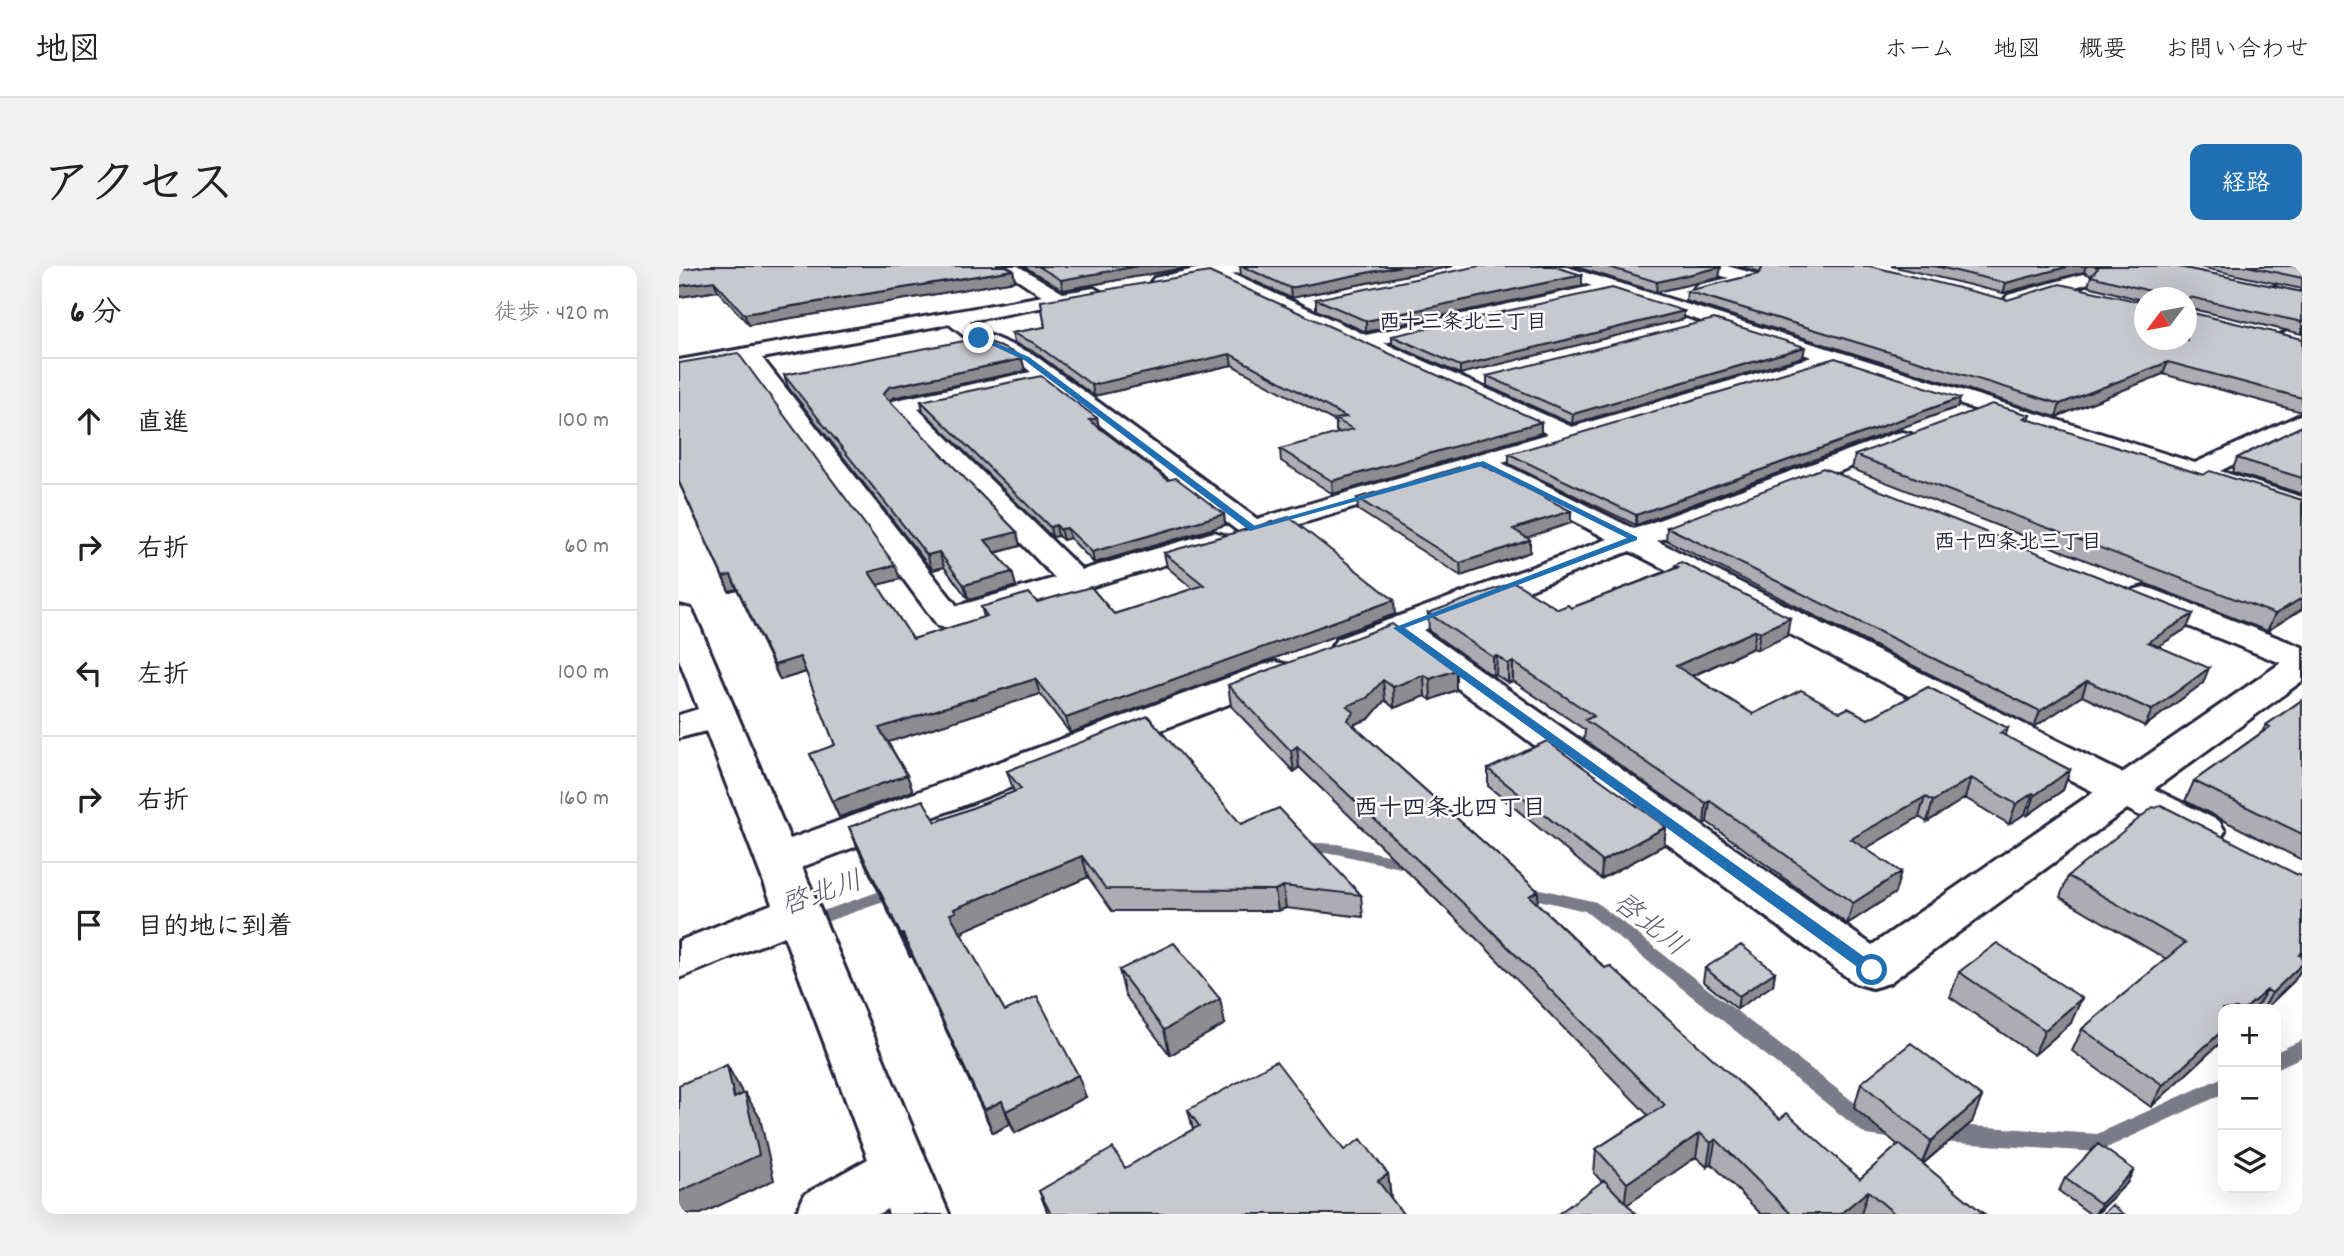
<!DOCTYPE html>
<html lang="ja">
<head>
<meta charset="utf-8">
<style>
	:root { --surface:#fff; --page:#f2f2f2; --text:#222; --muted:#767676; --line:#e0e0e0; --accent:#1f6fb2 }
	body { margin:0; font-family:Dekko,"Klee One",sans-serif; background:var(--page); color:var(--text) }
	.controls { position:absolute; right:21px; bottom:21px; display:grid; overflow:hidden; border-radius:14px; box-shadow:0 7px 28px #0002 }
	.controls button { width:63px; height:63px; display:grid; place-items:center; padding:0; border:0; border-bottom:2px solid var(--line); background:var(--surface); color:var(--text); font:35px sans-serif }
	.compass { position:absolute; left:1455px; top:21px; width:63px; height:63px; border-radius:50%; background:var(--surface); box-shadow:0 7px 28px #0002; rotate:238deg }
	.stop { position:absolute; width:21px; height:21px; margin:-16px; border:5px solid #1f6fb2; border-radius:50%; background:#fff }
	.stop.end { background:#1f6fb2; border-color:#fff; box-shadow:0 2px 7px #0008 }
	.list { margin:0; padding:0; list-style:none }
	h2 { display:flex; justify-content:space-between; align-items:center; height:91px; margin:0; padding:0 28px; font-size:30px }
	h2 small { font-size:23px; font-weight:400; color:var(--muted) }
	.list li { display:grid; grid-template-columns:46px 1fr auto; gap:21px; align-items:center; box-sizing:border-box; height:126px; padding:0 28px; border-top:2px solid var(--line) }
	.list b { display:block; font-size:26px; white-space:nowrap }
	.list em { font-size:23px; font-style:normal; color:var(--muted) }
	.icon { flex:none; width:38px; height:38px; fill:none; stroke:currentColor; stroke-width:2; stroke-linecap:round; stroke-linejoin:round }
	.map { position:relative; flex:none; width:1623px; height:948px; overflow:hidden; border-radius:14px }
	header { display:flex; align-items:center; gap:42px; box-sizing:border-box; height:98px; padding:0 35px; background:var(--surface); border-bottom:2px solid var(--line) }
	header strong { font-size:33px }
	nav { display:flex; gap:38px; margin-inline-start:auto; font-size:24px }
	.intro { display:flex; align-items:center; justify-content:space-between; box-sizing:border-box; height:168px; padding:0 42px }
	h1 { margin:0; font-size:49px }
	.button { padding:18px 32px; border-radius:14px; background:var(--accent); color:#fff; font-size:24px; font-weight:700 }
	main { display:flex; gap:42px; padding:0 42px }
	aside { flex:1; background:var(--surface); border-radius:14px; box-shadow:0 7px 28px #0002 }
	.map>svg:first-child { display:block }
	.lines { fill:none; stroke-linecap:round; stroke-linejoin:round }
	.stream { fill:#7a7a88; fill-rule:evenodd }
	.minor-casing { stroke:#22223b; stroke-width:6 }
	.minor { fill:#fff; fill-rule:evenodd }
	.wall { fill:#acacb2; stroke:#22223b; stroke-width:2 }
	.shaded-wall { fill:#8c8c91; stroke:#22223b; stroke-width:2 }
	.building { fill:#c8c8cf; stroke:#22223b; stroke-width:2 }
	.route { fill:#1f6fb2 }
	.labels { text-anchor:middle; stroke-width:5; stroke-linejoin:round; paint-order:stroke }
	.far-neighbourhood-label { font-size:21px; font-weight:bold; fill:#22223b; stroke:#fff }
	.neighbourhood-label { font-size:24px; font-weight:bold; fill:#22223b; stroke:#fff }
	.near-water-label { font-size:28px; font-style:italic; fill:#5c5c6f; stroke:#fff }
</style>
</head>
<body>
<header>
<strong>地図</strong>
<nav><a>ホーム</a><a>地図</a><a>概要</a><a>お問い合わせ</a></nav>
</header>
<div class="intro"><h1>アクセス</h1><a class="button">経路</a></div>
<main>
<aside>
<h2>6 分<small>徒歩 · 420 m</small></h2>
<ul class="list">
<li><svg class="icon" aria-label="ahead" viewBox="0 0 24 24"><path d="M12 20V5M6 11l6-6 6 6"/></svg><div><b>直進</b></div><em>100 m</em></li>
<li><svg class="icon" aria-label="right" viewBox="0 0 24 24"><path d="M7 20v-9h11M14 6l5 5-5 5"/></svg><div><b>右折</b></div><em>60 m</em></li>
<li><svg class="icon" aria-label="left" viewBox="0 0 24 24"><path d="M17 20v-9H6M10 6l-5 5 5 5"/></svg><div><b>左折</b></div><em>100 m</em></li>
<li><svg class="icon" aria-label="right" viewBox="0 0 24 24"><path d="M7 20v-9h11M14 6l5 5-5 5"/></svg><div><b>右折</b></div><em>160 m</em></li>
<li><svg class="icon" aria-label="arrive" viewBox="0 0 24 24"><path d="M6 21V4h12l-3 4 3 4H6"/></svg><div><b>目的地に到着</b></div></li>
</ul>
</aside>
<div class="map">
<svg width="1623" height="948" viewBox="0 0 1623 948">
	<rect width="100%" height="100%" fill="#fff"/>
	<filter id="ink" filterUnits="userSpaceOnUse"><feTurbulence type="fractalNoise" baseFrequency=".0143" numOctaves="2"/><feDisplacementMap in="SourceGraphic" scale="14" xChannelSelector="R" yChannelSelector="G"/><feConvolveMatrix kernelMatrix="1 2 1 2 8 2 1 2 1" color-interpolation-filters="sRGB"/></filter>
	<g filter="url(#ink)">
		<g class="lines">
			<path class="stream" d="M620,576L658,578L735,595L741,596L743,600L741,604L735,605L658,588L614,585L612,581L614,577Z
				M840,618L917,636L1198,854L1224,858L1227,864L1224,870L1217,873L1187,869L906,645L834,628L832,624L834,620Z
				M219,619L225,621L227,625L225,629L129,662L123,660L120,656L123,652Z
				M1623,774V791L1597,803V786Z
				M1544,811V828L1419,886L1261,876L1254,873L1251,867L1254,861L1261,858L1418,868Z"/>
			<g class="minor-casing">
				<path id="minor" d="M319,0H339L384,27L415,22L424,27L415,32L290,55L307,68L354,88L578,253L869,168L532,12L481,21L472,16L475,12L530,0H580L578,4L553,8L687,69L913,20L862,4L860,0H885L1516,197L1623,148V164L1541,205L1623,231V248L1155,98L823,197L955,263L1214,168L1223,166L1232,168L1235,173L1232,178L978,275L1443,507L1602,397L1454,338L1449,331L1454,324L1465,321L1476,324L1623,381V415L1475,523L1540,555L1546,565L1540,575L1525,579L1510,575L1448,543L1210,717L1193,722L1176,717L715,375L670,390L658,387L653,380L658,373L929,273L798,205L584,269L574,272L564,269L365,116L239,143L403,304L535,266L545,269L550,275L545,281L271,363L259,360L64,95L0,106V94L364,30ZM933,26L1133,91L893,161L705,77ZM270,58L293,76L340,96L352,106L222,133L214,135L210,140L376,312L278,340L83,92ZM951,285L1415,526L1193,679L744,364Z
					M1021,0H1048L1077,8L1080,12L1077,16L1024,28L1015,23L1018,19L1050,12L1023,4Z
					M1404,8L1410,9L1413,13L1410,17L1335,39L1326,33L1329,29Z
					M1623,12V23L1600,30L1591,25L1594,21Z
					M1623,61V74L1607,79L1600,77L1597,73L1600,69Z
					M0,340L12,343L16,350L111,573L584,399L597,396L610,399L615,407L610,415L123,601L270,948H210L208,943L200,948H117L126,928L189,893L105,670L0,712V675L93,638L27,465L0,472V449L19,443L0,393Z"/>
			</g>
			<use href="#minor" class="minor"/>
		</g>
		<path class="wall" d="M344,0H516L384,24Z
			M561,0H774L612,32L562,9Z
			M894,0H1036L1040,12L977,26Z
			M1058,0H1191L1466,74L1508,32H1466V35L1409,20L1412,10L1405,6L1324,27L1212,0H1495L1623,26V68L1509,42V46L1623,73V146L1484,108L1377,151L1007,35L1008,25L1079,8L1078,5Z
			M1516,0H1623V23Z
			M0,4H334L336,15L70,59L39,25L0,31Z
			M903,9V20L687,66L637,44V33Z
			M362,35L862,167L654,228L602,195L601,183L661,167L657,165V156L553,99L415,130L356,86L335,77L333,67L366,61Z
			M1005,45V53L781,108L713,78V70Z
			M1124,91L893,158L808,120V110Z
			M343,93L346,105L213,132L211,136L338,266L341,280L317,287L333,306L337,320L290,334L265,301L253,304L109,121L105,109Z
			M1281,132L1279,141L957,259L830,198V188Z
			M242,135L418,152L420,161L489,214L545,248L546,259L415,297L391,272L384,274L379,270L373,271L244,145Z
			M1351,149L1350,154L1524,209L1623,234V343L1588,365L1173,203L1176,189Z
			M1623,160V228L1553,206L1558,192Z
			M0,217L221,313L198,319L234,373L305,351L302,341L358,336L435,348L514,323L488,301L485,287L716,348L391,467L361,428L209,476L228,509L234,525L160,551L131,488L156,479L127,406L101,414L58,323L50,325Z
			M678,232L892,245V257L847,271L851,274V286L782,310L679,244Z
			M988,261L1508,362L1480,380L1524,417L1466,460L1403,430L1355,461L987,274Z
			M996,299L1108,370L1078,384L1074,382L1014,410L1074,448L1161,446L1189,453L1326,470L1391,504L1384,524L1349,549L1346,548L1330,558L1286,532L1248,556L1240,551L1186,583L1216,627L1168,658L1028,556L1025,558L905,474L906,464L834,415L829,417L817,409L814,410L750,365L749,347L879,343L892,342L996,302Z
			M777,404V424L752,434L746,430L715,442L706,434L690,453L676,458V461L859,625L858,637L926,702L1101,853L1181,913L1219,879L1175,842L1182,817L1293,856L1244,898L1305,948H1082L1032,897L1028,901L1017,891L948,938L923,916L915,907L917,883L969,849L803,678L620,501L615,506L552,440L549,419Z
			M1623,434V594L1506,535L1515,515L1583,466L1587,459Z
			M809,503L987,561L985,579L922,613L809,520Z
			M328,505L562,558L682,629L684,651L607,642L599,645H433L409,611L284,665L285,667L282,669L326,745L407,831L336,867L331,858L314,867L233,690L231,691L179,583L170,561L257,556L335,526Z
			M1617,608L1623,610V702L1615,715L1586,743H1544V774L1472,841L1393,785L1403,763L1487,693L1381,631L1389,610Z
			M1026,702L1096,706L1094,719L1058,743L1024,715Z
			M440,704L546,758L491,789L446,729Z
			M1280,706L1392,757L1355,789L1271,731Z
			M509,844L665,884L709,908L712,932L724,948H369L360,925L446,902L514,863Z
			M1386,912L1448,917L1418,948H1411L1380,925Z"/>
		<path class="shaded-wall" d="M459,0H516L384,24L382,14Z
			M722,0H774L612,32L611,22Z
			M1391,0H1407L1405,6L1324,27L1327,17Z
			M1042,1L1040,12L977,26L978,16Z
			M334,4L336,15L70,59L65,48Z
			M903,9V20L687,66V55Z
			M35,15L39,25L0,31V20Z
			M1005,45V53L781,108V100Z
			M1126,81L1124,91L893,158L894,148Z
			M551,88L553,99L415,130L413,119Z
			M343,93L346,105L213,132L207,140L204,128L210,121Z
			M1489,96L1484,108L1377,151L1381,138Z
			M1281,132L1279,141L957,259V249Z
			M418,152L420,162L410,154Z
			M862,156V167L654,228L653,215Z
			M892,245V257L834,276V263Z
			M545,248L546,259L415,297L413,286Z
			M377,259L379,270L373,271L371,261Z
			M388,262L391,272L384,274L381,263Z
			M338,266L341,280L311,288L306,274Z
			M851,274V286L782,310L781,297Z
			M260,286L265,301L253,304L248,289Z
			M216,299L221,313L195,320L190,306Z
			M333,306L337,320L290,334L285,319Z
			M52,309L58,323L50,325L44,311Z
			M1623,332V343L1588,365L1596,348Z
			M715,334L716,348L391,467L387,452Z
			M1514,348L1508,362L1464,390L1469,376Z
			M1111,352L1108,370L1078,384L1081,366Z
			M1077,364L1074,382L995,418L997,400Z
			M818,390L817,409L814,410V391Z
			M121,391L127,406L101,414L95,399Z
			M834,396V415L829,417V398Z
			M1530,402L1524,417L1466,460L1473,444Z
			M777,404V424L752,434L751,413Z
			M745,409L746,430L715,442L714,421Z
			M356,413L361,428L206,477L200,462Z
			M704,414L706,434L690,453L676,458L677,467L670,475L668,440Z
			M1408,415L1403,430L1355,461L1361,445Z
			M1329,462L1323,481L1321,467Z
			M618,480L620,501L615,506L612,485Z
			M1391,504L1384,524L1349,549L1356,529Z
			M228,509L234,525L160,551L153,535Z
			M1292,512L1286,532L1248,556L1254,535Z
			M1354,527L1346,548L1330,558L1337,538Z
			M1246,531L1240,551L1167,594L1172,573Z
			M1031,535L1028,556L1025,558L1027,537Z
			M987,561L985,579L922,613L923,595Z
			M403,590L409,611L284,665L285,667L279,670L271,648L275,643Z
			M1222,606L1216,627L1168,658L1174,637Z
			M604,620L607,642L599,645L596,624Z
			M859,625L858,648L850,630Z
			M224,668L233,690L231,691L222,669Z
			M1623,698V702L1615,715L1586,743H1584L1593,727Z
			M1096,706L1094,719L1058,743L1060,730Z
			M1588,724L1576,743H1566Z
			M1403,732L1392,757L1355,789L1366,764Z
			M541,733L546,758L491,789L485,764Z
			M1544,764V774L1472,841L1484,819Z
			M48,799L62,824L70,857L55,832Z
			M399,809L407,831L336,867L327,845Z
			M66,827L81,852L95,914L22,948H0V926Z
			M1303,831L1293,856L1242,899L1252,875Z
			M323,835L331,858L314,867L305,844Z
			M1021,867L1017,891L945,941L948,917Z
			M1037,873L1032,897L1028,901L1032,877Z
			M1455,904L1448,917L1416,948L1422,938Z
			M709,908L712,933L699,915Z
			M1189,925L1182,948H1161Z"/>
		<path class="building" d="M27,0H327L334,4L65,48L35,15L0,20V4Z
			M359,0H459L382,14Z
			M563,0H722L611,22Z
			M800,0H873L903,9L687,55L637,33Z
			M927,0H1036L1042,1L978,16Z
			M1082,0H1191L1328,34L1381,18L1466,37V74H1508V32H1471V25L1412,10L1419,2L1415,0H1495L1623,26V56L1511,31L1508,33L1509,46L1623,73V132L1489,96L1381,138L1008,25L1079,8L1083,3Z
			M1256,0H1391L1327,17Z
			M1568,0H1623V12Z
			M530,6L862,156L653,215L601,183L674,163L656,153L667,151L551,88L413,119L353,76L333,67L366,61L362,35Z
			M933,22L1005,45L781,100L713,70Z
			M1035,53L1126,81L894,148L808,110Z
			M301,72L336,87L343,93L210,121L204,128L338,266L306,274L333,306L285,319L260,286L248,289L105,109Z
			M59,87L216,299L190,306L234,373L308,350L302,341L350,327L358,336L412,321L435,348L525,319L485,287L610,251L715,334L387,452L356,413L200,462L228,509L153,535L131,488L156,479L121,391L95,399L52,309L44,311L0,216V97Z
			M1156,92L1281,132L957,249L830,188Z
			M362,110L418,152L410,154L489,214L497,212L545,248L413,286L388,262L381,263L377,259L371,261L242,135Z
			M1313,138L1351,149L1345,152L1524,209L1531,205L1623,234V332L1596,348L1176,189Z
			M1623,160V212L1558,192Z
			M798,196L892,245L834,263L851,274L781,297L678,232Z
			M1144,202L1514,348L1469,376L1530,402L1473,444L1408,415L1361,445L988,261Z
			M1002,296L1111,352L1081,366L1077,364L997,400L1074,448L1122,424L1161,446L1169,442L1189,453L1249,421L1329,462L1321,467L1391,504L1356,529L1354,527L1337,538L1292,512L1254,535L1246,531L1172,573L1222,606L1174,637L1031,535L1027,537L906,454L915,450L834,396L829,398L818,390L814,391L749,347L835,316L879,343L889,339L892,342L1000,301L996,299Z
			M713,358L777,404L751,413L745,409L714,421L704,414L688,432L668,440L675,446L668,454L859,625L850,630L926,702L931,700L1101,853L1108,847L1181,913L1220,878L1305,948H1216L1189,925L1161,948H1112L1037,873L1032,877L1021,867L948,917L917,883L986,839L803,655L618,480L612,485L549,419Z
			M1623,434V568L1515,515L1591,461L1587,459Z
			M469,450L562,558L600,542L682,629L604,620L596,624L427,623L403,590L275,643L277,646L271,648L326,745L358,730L399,809L327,845L323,835L305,844L224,668L222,669L170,561L244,534L257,556L342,523L328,505Z
			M868,475L987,561L923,595L809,503Z
			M1482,539L1617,608L1623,610V686L1620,689L1623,690V698L1593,727L1588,724L1566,743H1544V764L1484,819L1403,763L1506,677L1389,610L1474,541L1477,542Z
			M495,677L541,733L485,764L440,704Z
			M1318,677L1403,732L1366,764L1280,706Z
			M1062,679L1096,706L1060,730L1026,702Z
			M1232,777L1303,831L1252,875L1182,817Z
			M597,795L665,884L682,873L709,908L699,915L724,948H372L360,925L434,882L446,902L520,860L509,844Z
			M48,799L55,832L66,827L80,889L0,926V819Z
			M1419,878L1455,904L1422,938L1386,912Z
			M925,914L957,948H879Z
			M1433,939L1445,948H1424Z"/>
	</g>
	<path class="route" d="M303,71L350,91L576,260L804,195L958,271V274L726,362L1198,700L1200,704L1198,708H1188L714,362L948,272L803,200L571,265L345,94L297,72Z"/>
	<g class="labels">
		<g class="far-neighbourhood-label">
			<text x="784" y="62">西十三条北三丁目</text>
			<text x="1339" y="282">西十四条北三丁目</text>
		</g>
		<g class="neighbourhood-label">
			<text x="771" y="549">西十四条北四丁目</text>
		</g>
		<g class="near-water-label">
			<text transform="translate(142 625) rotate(-19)" y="10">啓北川</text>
			<text transform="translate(972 657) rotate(38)" y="10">啓北川</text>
		</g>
	</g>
</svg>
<div class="controls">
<button>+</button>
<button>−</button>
<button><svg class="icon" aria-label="layers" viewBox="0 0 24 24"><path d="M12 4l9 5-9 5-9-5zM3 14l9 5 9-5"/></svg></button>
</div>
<svg class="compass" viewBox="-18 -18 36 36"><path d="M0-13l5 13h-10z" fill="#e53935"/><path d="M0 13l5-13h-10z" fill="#767676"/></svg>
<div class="stop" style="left:1193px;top:704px"></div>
<div class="stop end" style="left:300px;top:72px"></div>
</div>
</main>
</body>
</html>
